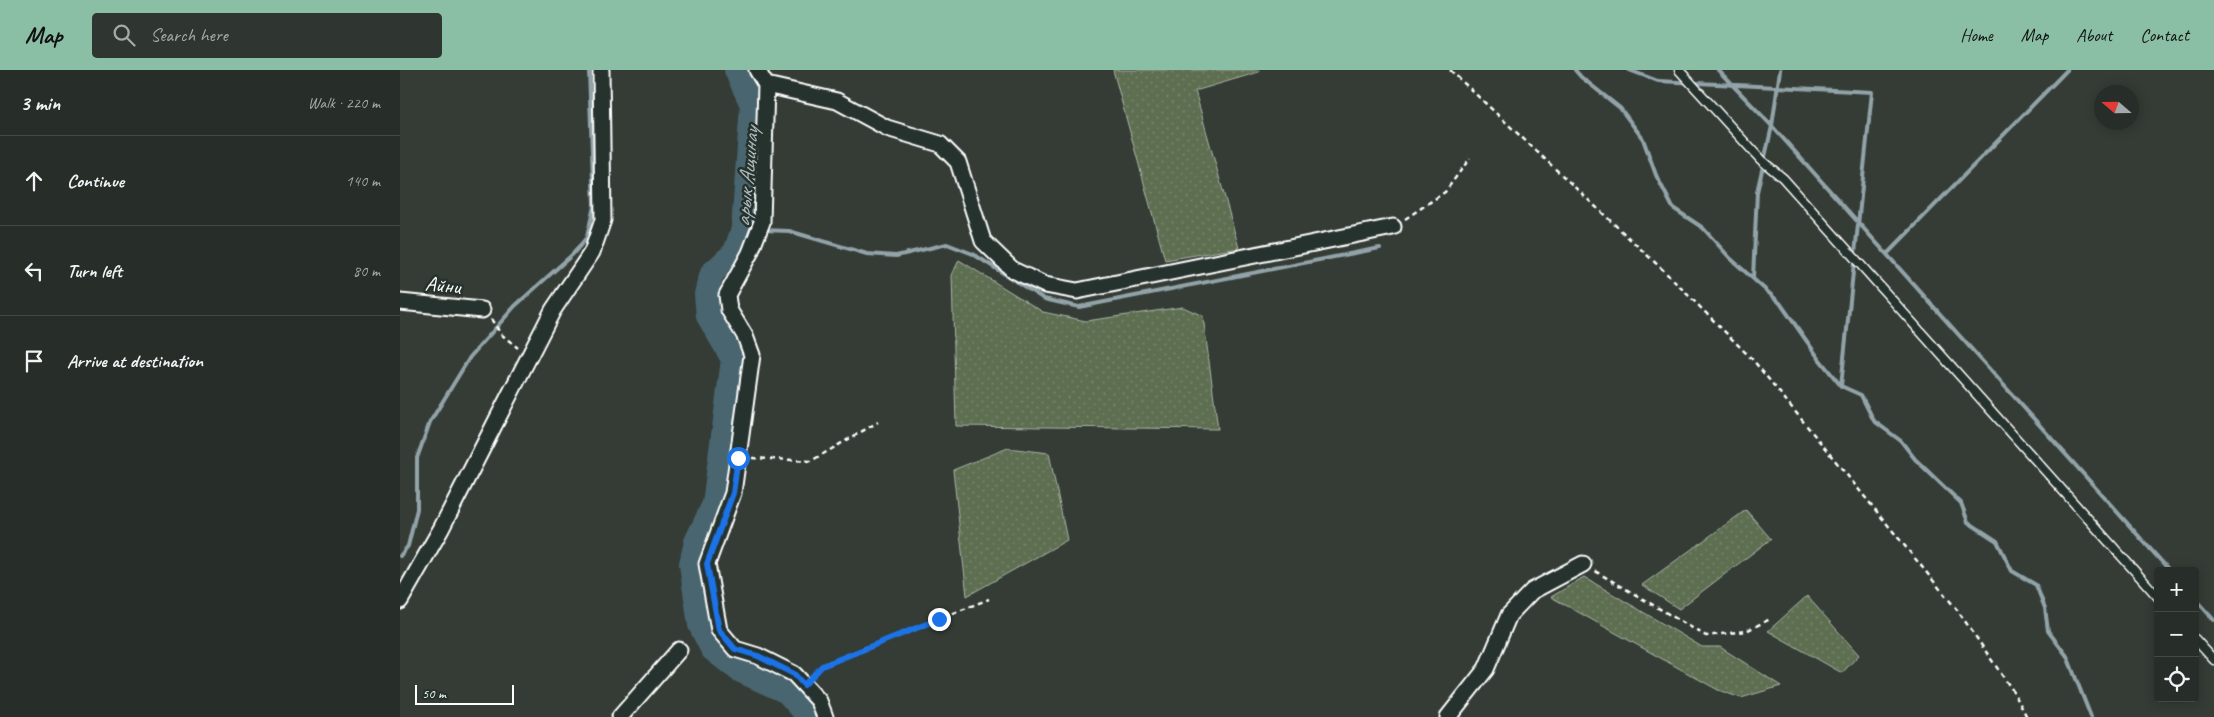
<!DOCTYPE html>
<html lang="en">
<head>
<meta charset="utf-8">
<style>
	:root { --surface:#272d28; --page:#2f3530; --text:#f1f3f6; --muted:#a4a8a8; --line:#434945; --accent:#8abfa5 }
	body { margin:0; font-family:Caveat,sans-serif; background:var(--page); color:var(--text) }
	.controls { position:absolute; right:15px; bottom:15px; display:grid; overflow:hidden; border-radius:5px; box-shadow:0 2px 12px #0003 }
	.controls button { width:45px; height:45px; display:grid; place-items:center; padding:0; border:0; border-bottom:1px solid var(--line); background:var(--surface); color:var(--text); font:25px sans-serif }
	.compass { position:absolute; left:1694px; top:15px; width:45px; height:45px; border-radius:50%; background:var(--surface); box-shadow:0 2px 12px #0003; rotate:290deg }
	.scale { position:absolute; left:15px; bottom:12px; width:99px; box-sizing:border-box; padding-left:5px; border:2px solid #fff; border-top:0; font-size:14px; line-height:18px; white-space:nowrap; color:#fff; -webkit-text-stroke:4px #26332d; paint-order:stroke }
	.stop { position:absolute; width:15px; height:15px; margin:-11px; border:4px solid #1a73e8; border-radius:50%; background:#fff }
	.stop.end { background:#1a73e8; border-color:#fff; box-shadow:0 1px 5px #0008 }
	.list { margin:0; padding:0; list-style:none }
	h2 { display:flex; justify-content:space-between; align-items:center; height:65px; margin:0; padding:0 20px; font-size:21px }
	h2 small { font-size:16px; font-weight:400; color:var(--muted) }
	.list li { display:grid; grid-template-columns:32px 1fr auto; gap:15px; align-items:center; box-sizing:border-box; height:90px; padding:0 20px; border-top:1px solid var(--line) }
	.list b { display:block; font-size:19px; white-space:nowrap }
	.list em { font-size:16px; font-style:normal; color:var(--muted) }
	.icon { flex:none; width:28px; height:28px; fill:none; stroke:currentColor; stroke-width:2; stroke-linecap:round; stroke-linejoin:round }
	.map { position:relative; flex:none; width:1814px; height:647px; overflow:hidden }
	header { display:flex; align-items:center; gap:30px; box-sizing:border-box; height:70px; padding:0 25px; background:var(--accent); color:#111 }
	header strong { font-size:24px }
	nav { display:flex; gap:28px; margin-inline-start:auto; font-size:18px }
	.search { width:350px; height:45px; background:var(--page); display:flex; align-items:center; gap:12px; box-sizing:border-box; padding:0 18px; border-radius:5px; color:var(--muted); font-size:19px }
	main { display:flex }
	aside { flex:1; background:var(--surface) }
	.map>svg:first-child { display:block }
	.grass { fill:url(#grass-dots); stroke:#aeb6a8 }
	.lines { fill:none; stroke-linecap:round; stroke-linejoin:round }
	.stream { stroke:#92a3a9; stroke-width:4 }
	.river { stroke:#4a656f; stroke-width:24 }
	.lane-casing { stroke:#fff; stroke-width:11 }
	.street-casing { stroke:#fff; stroke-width:19 }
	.path { stroke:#fff; stroke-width:2.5; stroke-dasharray:5 4; stroke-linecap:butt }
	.lane { stroke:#26332d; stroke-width:8 }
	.street { stroke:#26332d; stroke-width:15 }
	.route { stroke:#1a73e8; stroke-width:6 }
	.labels { text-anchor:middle; stroke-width:5; stroke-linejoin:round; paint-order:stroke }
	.street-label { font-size:21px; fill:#fff; stroke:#26332d }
	.water-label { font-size:22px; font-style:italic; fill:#aebabe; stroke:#26332d }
</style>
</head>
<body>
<header>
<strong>Map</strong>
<div class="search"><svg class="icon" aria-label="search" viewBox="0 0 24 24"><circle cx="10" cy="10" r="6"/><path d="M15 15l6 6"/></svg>Search here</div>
<nav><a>Home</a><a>Map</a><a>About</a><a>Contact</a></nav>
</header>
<main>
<aside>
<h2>3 min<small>Walk · 220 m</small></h2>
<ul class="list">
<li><svg class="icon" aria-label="ahead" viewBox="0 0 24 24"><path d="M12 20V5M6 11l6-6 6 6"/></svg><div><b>Continue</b></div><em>140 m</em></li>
<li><svg class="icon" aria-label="left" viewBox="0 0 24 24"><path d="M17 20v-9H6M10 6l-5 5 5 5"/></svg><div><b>Turn left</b></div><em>80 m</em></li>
<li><svg class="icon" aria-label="arrive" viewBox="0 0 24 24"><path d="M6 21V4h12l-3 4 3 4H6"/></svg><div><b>Arrive at destination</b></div></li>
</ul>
</aside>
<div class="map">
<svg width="1814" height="647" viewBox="0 0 1814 647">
	<defs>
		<pattern id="grass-dots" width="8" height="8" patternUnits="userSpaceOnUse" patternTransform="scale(1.25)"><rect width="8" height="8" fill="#5d6e51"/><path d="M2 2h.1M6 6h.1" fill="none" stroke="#75846b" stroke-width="1.8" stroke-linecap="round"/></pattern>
	</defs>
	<rect width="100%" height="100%" fill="#343c35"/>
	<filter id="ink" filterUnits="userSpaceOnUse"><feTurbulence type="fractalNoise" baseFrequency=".02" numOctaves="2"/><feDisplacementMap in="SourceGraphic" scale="10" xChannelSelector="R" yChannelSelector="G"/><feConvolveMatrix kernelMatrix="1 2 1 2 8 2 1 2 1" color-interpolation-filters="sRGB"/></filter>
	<g filter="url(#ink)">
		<path class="grass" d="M713,0H859V2L795,21L839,178L765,190Z
			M559,190L643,242L686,251L783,237L803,246L818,359L556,356L552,205Z
			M608,378L649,383L667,470L567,526L553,400Z
			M1346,440L1371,469L1279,539L1242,515Z
			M1184,507L1302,577H1320L1381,616L1341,628L1318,620L1151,527Z
			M1407,526L1459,585L1442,603L1368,561Z"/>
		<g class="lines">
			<path class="stream" d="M1175,0L1181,7L1220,38L1243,69L1256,105L1273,138L1303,158L1330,188L1380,233L1420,290L1441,316L1461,325L1474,351L1501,371L1515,389L1561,433L1568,452L1597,471L1612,501L1636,515L1645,538L1648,561L1667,586L1691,647
				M1229,0L1258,11L1472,22L1441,316
				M1318,0L1372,56L1770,501
				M343,159H356
				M363,160L389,161L467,184L496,186L547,174L573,184L644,229L679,237L980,178
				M1487,184L1667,0
				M1353,208L1357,122L1372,56L1380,0
				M0,486L8,476L17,439V388L30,352L70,287L115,236L173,184L187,167L194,136L189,0
				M1795,529L1814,550"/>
			<path class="river" d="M336,0L352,35L343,159L335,182L312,203L306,224L308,246L333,289L314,434L296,472L291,494L300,555L312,579L339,600L387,622L409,647"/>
			<g class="lane-casing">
				<path id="lane" d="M1279,0L1361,90L1383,108L1758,527
					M1795,569L1814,590"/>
			</g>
			<g class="street-casing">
				<path id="street" d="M357,0L366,15L362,152L350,183L327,225L329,240L345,266L352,285L333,423L307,494L319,560L335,579L358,586L394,604L419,631L425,647
					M366,15L437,31L487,58L540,74L558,92L583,171L613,200L645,215L677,221L993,157
					M0,232L82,240
					M0,531L41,459L153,240L192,182L203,150L201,0
					M220,647L279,580
					M1048,647L1086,599L1109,545L1132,521L1183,494"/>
			</g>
			<path class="path" d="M1050,0L1263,200L1353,290L1558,541L1613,621L1627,647
				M1005,149L1045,122L1070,88
				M91,249L101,264L118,278
				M352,388L411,391L478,352
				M1195,501L1306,566L1346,561L1372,548
				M414,605L422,596L589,529"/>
			<use href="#lane" class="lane"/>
			<use href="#street" class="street"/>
		</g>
	</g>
	<g class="lines" filter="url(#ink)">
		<path class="route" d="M338,388L333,423L307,494L319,560L335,579L358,586L394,604L404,615L422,596L539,549"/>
	</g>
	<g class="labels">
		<g class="street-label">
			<text transform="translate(43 215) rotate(6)" y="7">Айни</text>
		</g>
		<g class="water-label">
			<text transform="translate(346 107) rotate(-85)" y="8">арык Ащинау</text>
		</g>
	</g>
</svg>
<div class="controls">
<button>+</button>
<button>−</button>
<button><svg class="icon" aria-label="locate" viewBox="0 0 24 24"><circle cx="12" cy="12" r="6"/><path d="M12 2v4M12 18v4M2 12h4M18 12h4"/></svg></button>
</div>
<svg class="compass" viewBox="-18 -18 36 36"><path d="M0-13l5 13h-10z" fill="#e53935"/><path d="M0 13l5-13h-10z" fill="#a4a8a8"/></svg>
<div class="scale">50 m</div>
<div class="stop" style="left:338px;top:388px"></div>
<div class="stop end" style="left:539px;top:549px"></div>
</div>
</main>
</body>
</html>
